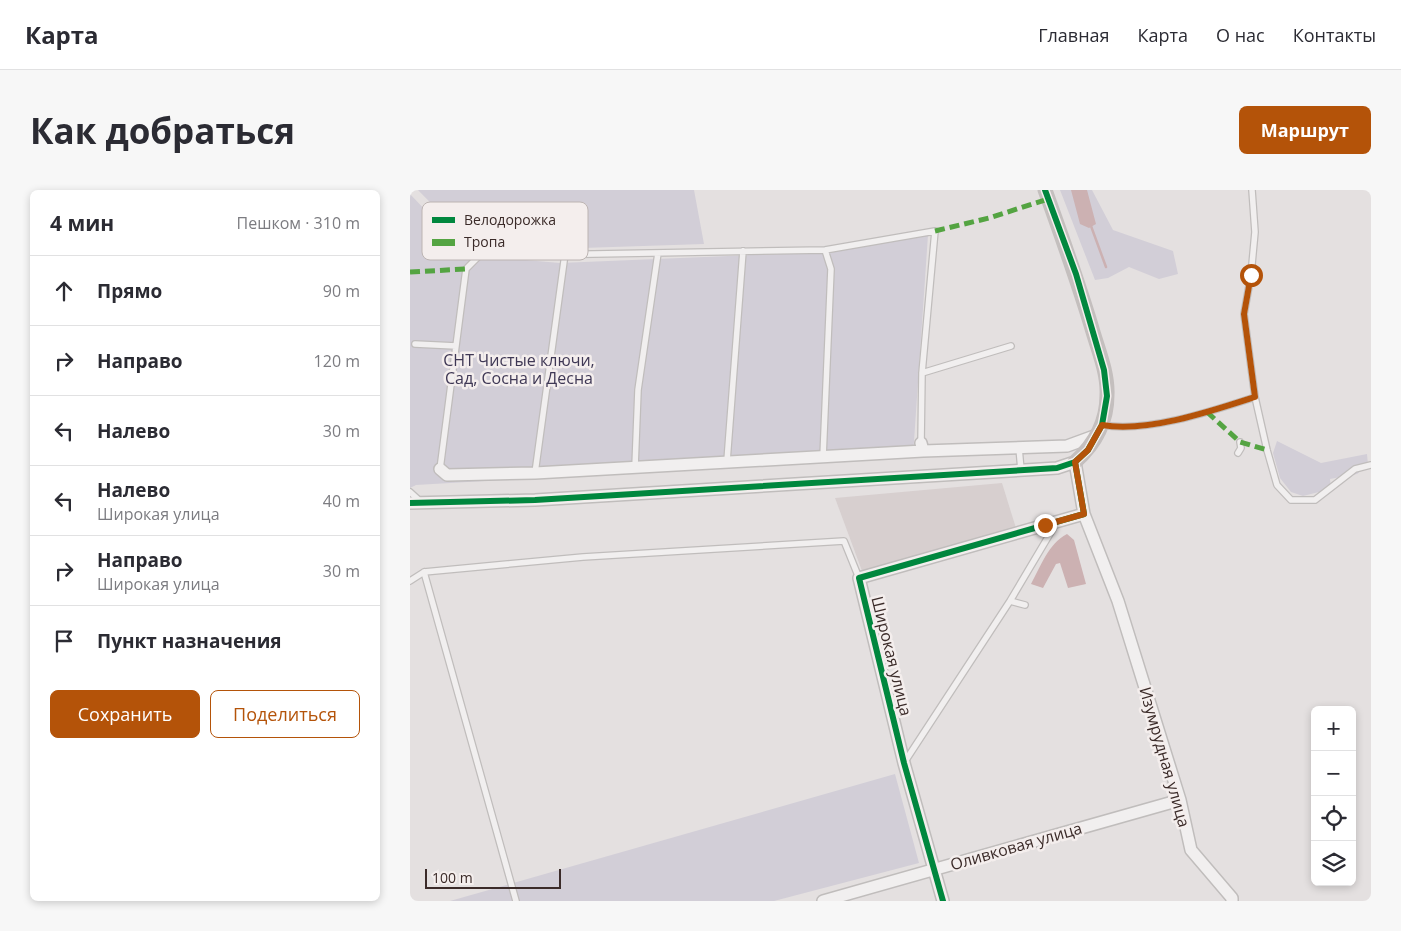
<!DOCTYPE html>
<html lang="ru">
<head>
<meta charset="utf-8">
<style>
	:root { --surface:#fff; --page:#f7f7f7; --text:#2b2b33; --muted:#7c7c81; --line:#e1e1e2; --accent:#b45309 }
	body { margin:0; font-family:"Open Sans",sans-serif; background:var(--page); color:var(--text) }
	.controls { position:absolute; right:15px; bottom:15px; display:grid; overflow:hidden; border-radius:8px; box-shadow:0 2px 8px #0003 }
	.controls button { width:45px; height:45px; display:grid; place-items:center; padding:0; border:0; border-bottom:1px solid var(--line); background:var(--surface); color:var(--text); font:25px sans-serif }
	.scale { position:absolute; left:15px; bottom:12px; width:136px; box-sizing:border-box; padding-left:5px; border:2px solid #3b2b29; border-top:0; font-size:14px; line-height:18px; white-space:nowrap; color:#3b2b29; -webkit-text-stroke:4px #f4eeed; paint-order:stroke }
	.stop { position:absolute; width:15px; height:15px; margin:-11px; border:4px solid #b45309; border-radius:50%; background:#fff }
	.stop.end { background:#b45309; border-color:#fff; box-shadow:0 1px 5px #0008 }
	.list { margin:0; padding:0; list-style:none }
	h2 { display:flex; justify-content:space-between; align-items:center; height:65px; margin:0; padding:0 20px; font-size:21px }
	h2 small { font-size:16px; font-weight:400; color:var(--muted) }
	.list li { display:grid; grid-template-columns:32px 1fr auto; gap:15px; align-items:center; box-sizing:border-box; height:70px; padding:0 20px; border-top:1px solid var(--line) }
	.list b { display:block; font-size:19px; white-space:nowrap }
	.list p { margin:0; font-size:16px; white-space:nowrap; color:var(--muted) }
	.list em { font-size:16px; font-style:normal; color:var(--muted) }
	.actions { display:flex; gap:10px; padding:15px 20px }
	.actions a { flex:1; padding:11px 0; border:1px solid var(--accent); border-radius:8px; text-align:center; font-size:18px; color:var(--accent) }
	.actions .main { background:var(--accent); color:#fff }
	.icon { flex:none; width:28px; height:28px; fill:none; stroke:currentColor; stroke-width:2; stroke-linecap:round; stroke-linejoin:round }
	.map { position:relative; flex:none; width:961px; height:711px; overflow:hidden; border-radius:8px }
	header { display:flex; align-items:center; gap:30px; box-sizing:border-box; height:70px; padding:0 25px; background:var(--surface); border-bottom:1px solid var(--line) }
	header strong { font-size:24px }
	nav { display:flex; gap:28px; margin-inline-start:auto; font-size:18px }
	.intro { display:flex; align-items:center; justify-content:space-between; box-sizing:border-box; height:120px; padding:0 30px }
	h1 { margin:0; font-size:35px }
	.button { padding:12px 22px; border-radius:8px; background:var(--accent); color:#fff; font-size:18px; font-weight:700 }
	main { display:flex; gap:30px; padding:0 30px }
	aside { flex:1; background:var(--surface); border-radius:8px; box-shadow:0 2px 8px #0003 }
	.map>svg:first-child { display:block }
	.built { fill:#d7cfcf }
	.green { fill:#d2ced7 }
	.water { fill:#ccb1b2 }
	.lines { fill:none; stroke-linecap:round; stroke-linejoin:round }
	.stream { stroke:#ccb1b2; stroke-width:2.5 }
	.lane-casing { stroke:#c0bdbc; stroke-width:8 }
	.street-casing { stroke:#c0bdbc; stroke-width:14 }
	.lane { stroke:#f1efef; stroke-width:5.5 }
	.street { stroke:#f1efef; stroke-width:11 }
	.secondary { stroke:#c4bfbe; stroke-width:15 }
	.quiet { stroke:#54a442; stroke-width:5; stroke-dasharray:10 5; stroke-linecap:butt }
	.cycleway-casing { stroke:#f4eeed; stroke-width:9 }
	.cycleway { stroke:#00873e; stroke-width:6 }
	.route { stroke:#b45309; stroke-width:6 }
	.labels { text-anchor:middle; stroke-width:5; stroke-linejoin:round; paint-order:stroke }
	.park-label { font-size:16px; fill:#3f3855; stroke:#f4eeed }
	.street-label { font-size:16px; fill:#3b2b29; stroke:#f4eeed }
	.key { fill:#f4eeed; stroke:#bcb4b2; stroke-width:1 }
	.key-label { font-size:14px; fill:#3b2b29 }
</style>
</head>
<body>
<header>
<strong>Карта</strong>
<nav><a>Главная</a><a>Карта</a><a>О нас</a><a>Контакты</a></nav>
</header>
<div class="intro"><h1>Как добраться</h1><a class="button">Маршрут</a></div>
<main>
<aside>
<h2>4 мин<small>Пешком · 310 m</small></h2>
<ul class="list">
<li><svg class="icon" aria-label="ahead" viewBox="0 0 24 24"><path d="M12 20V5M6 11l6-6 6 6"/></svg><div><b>Прямо</b></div><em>90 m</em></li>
<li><svg class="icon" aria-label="right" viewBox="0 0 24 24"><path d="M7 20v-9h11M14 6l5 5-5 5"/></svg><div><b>Направо</b></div><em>120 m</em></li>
<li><svg class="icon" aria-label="left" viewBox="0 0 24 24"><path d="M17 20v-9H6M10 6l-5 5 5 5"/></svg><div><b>Налево</b></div><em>30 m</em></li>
<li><svg class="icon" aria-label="left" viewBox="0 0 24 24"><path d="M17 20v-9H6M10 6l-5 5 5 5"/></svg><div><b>Налево</b><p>Широкая улица</p></div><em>40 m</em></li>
<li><svg class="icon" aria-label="right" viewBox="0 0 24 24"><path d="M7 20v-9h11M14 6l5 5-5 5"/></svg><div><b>Направо</b><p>Широкая улица</p></div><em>30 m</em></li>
<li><svg class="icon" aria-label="arrive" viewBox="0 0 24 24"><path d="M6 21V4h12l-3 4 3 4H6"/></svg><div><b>Пункт назначения</b></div></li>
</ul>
<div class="actions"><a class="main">Сохранить</a><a>Поделиться</a></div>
</aside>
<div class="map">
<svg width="961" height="711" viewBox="0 0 961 711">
	<rect width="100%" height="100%" fill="#e4e0e0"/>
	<path class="built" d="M592,293L606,338L452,381L425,308Z"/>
	<path class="green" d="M8,0H284L294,54L142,59L54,47Z
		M650,0H682L703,40L763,61L768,84L749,89L719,77L698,88L685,90Z
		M0,4L58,65L150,73L416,62L518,45L503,266L6,295L0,298Z
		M867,251L911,273L957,264L958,275L947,284L920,289L921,299L893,306L881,302L870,288L863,263Z
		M485,584L509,673L364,711H40Z"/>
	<path class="water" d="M661,0H677L686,34L679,38L670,34Z
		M657,344L664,350L676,394L658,398L650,373L646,374L633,398L621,394C631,376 638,354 657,344Z"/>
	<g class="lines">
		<path class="stream" d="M681,36L696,77"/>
		<g class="lane-casing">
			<path id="lane" d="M842,0L845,42L841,85L834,124L845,207L857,260L867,295L881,310H905L945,279L961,275
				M5,154L46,156
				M512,183L601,156
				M692,235C737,243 802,221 845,207
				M609,258L611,280
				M828,263L831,258L830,252
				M413,267L421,79L415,60
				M317,271L333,61
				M225,277L228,200L248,63
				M30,279L56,79L69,66L415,60L525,41L512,183L511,253
				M125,283L155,64
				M0,302L11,312
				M0,391L14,382
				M600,411L615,415
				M494,573L600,411L647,332
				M106,711L14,382L173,367L434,351L449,388"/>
		</g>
		<g class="street-casing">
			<path id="street" d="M511,253L513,261L657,256L687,245
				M30,279L37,285L125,283L513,261
				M0,313L125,310L647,278L665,272L674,324L449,388L494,573L533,711
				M674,324L708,411L770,610L781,660L822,708V711
				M413,711L770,610"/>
		</g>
		<use href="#lane" class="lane"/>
		<use href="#street" class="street"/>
		<path class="secondary" d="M635,0C652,47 669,94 683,142C689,162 698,184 697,205C697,232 684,255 665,272"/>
		<path class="quiet" d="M525,41L579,28L638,9
			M0,82L56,79
			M797,222L830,252L857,260"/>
		<g class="cycleway-casing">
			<path id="cycleway" d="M0,313L125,310L647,278L665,272L678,260L692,235L697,206L694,180L666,84L635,0
				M533,711L494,573L449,388L674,324L665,272"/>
		</g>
		<use href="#cycleway" class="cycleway"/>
	</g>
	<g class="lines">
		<path class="route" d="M635,335L674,324L665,272L678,260L692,235C737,243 802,221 845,207L834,124L841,85"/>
	</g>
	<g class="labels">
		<g class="park-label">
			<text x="109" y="176">СНТ Чистые ключи,<tspan x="109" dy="18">Сад, Сосна и Десна</tspan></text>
		</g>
		<g class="street-label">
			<text transform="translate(482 466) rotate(76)" y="6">Широкая улица</text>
			<text transform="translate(755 567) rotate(74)" y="6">Изумрудная улица</text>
			<text transform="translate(606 656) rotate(-16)" y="6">Оливковая улица</text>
		</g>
	</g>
	<rect x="12" y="12" width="166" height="58" rx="8" class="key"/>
	<rect x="22" y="27" width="23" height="6" fill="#00873e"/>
	<rect x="22" y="49" width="23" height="7" fill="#54a442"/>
	<g class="key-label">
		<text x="54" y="35">Велодорожка</text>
		<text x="54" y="57">Тропа</text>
	</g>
</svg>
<div class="controls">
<button>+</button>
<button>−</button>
<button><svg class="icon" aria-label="locate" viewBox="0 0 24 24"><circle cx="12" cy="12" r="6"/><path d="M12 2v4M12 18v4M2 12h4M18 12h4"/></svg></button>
<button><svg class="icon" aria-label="layers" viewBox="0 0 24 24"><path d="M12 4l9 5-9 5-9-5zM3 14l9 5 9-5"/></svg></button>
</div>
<div class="scale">100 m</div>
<div class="stop" style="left:841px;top:85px"></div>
<div class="stop end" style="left:635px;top:335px"></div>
</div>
</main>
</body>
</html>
